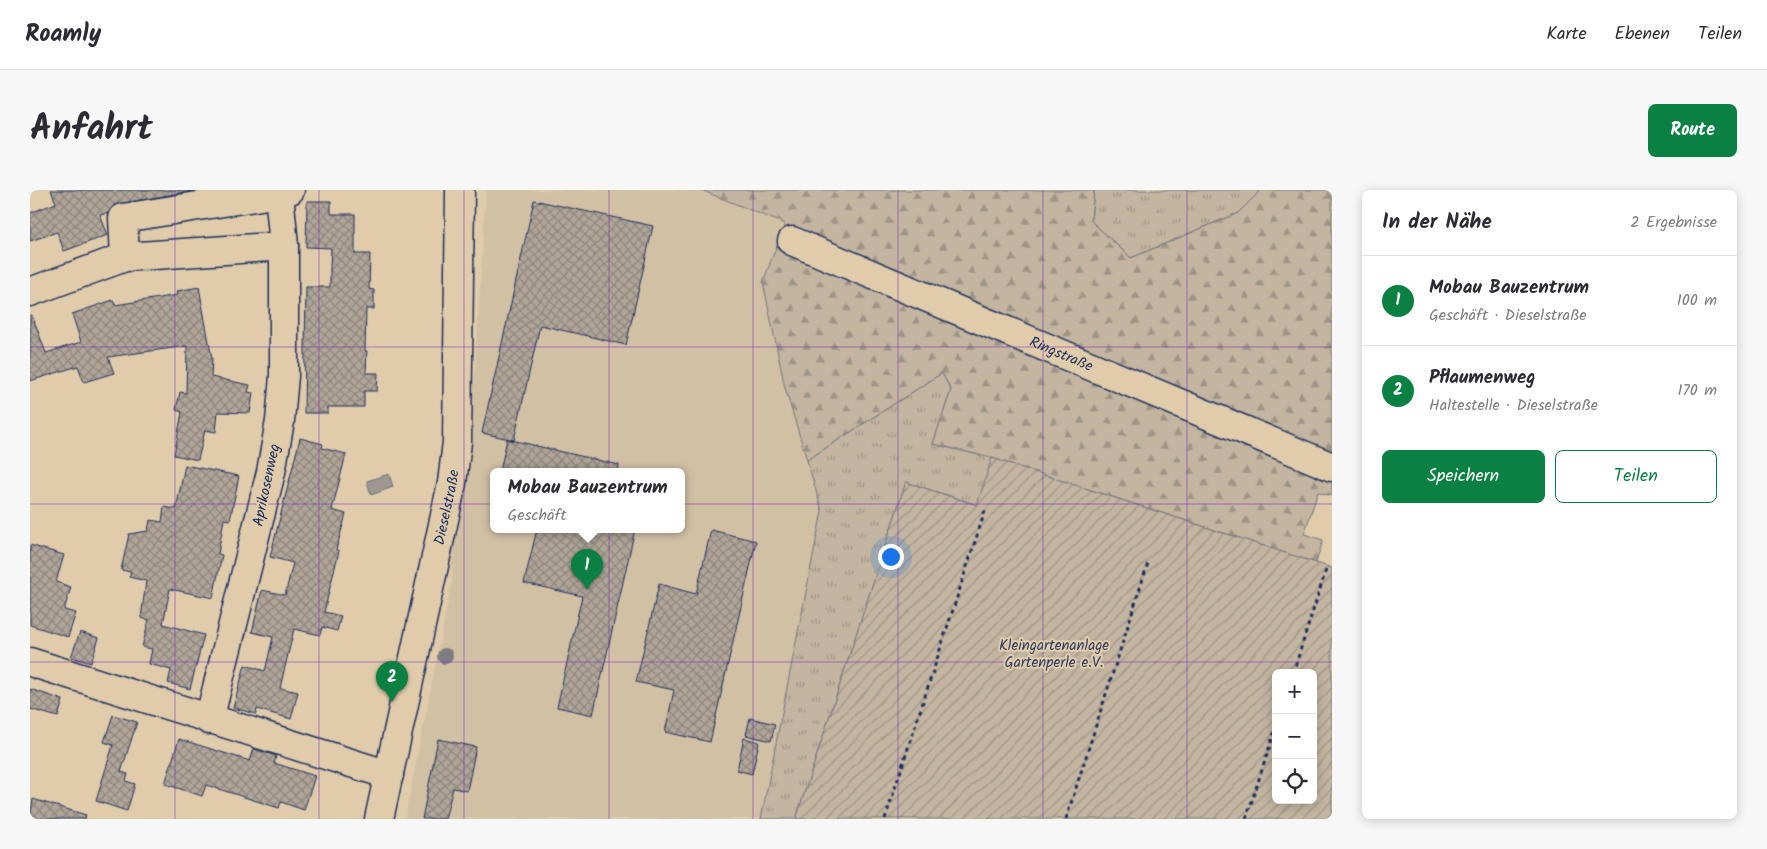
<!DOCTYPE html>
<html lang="de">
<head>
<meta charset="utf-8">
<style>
	:root { --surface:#fff; --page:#f7f7f7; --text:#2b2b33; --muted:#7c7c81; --line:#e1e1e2; --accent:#0b8043 }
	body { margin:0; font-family:Kalam,sans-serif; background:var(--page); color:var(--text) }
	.controls { position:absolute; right:15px; bottom:15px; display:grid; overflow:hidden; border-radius:8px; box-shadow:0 2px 12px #0003 }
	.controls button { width:45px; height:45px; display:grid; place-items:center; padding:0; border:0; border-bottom:1px solid var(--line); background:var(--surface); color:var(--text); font:25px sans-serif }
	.you { position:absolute; left:860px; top:366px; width:18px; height:18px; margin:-12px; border:4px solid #fff; border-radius:50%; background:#1a73e8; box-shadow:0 0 0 8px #1a73e833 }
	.badge { display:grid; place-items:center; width:32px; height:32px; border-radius:50%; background:var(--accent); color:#fff; font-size:16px; font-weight:700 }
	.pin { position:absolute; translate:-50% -41px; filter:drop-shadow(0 1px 2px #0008) }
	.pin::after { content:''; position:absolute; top:26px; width:18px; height:15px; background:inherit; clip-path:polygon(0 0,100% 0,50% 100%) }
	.popup { position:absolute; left:460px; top:278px; width:195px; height:65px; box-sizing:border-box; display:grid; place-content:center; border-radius:8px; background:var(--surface); filter:drop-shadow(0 1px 4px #0005); font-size:16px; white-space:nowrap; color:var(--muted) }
	.popup b { font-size:19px; color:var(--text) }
	.popup::after { content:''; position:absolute; left:50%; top:100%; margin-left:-10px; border:10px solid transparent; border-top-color:var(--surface) }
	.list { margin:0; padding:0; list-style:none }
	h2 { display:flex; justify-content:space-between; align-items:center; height:65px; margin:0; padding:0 20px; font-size:21px }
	h2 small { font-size:16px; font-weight:400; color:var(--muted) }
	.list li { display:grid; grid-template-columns:32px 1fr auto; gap:15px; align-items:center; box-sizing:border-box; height:90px; padding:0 20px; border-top:1px solid var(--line) }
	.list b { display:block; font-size:19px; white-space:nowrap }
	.list p { margin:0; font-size:16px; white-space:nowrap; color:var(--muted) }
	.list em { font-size:16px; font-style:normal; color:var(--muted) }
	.actions { display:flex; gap:10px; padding:15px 20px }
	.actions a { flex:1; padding:11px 0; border:1px solid var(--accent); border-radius:8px; text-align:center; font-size:18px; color:var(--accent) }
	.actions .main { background:var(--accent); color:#fff }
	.icon { flex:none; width:28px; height:28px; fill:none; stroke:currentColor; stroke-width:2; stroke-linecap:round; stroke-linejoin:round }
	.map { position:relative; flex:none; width:1302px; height:629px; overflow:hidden; border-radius:8px }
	header { display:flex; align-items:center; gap:30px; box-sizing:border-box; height:70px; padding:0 25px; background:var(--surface); border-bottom:1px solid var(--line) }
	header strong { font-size:24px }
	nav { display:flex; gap:28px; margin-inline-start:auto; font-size:18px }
	.intro { display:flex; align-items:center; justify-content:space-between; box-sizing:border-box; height:120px; padding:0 30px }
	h1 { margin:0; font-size:35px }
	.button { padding:12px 22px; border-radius:8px; background:var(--accent); color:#fff; font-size:18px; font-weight:700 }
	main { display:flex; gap:30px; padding:0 30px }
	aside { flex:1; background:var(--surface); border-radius:8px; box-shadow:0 2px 12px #0003 }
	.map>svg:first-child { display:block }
	.built { fill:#d2c0a5; fill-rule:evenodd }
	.grass { fill:url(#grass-tufts); stroke:#6f727f }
	.forest { fill:url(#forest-firs); stroke:#6f727f }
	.garden { fill:url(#garden-furrows); stroke:#6f727f; fill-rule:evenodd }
	.water { fill:#9d9691; stroke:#696d7d }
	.building { fill:url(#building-cross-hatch); stroke:#1b2f5e }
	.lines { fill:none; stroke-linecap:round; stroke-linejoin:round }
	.minor-casing { stroke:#1b2f5e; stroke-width:31 }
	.path { stroke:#1b2f5e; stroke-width:3; stroke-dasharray:4 4; stroke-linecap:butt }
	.minor { stroke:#e0ccab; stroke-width:28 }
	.tree { fill:#7d7d84 }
	.grid { fill:none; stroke:#7b2cbf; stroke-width:1; stroke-opacity:0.55 }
	.labels { text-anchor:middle; stroke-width:4; stroke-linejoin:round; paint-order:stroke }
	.street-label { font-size:15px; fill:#1b2f5e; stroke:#e0ccab }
	.park-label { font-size:15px; fill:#2c3c65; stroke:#e0ccab }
</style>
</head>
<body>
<header>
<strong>Roamly</strong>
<nav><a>Karte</a><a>Ebenen</a><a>Teilen</a></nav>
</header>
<div class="intro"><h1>Anfahrt</h1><a class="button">Route</a></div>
<main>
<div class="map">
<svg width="1302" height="629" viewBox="0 0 1302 629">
	<defs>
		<pattern id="grass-tufts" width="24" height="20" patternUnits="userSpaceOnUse" patternTransform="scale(1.25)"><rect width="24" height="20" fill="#c3b5a0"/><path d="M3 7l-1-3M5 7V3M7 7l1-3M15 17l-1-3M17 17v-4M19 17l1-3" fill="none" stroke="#9e9486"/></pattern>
		<pattern id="forest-firs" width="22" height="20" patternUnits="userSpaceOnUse" patternTransform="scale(1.25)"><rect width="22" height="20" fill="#c3b5a0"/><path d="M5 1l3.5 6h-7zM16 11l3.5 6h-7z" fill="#9e9486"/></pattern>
		<pattern id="garden-furrows" width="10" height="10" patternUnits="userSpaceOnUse" patternTransform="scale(1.25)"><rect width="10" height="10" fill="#c3b5a0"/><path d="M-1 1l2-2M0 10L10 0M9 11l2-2" fill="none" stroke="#9e9486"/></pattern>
		<pattern id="building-cross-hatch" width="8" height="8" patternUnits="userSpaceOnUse" patternTransform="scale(1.25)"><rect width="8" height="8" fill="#b0a598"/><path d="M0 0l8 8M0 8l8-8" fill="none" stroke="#8e877f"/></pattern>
	</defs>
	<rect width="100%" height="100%" fill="#e0ccab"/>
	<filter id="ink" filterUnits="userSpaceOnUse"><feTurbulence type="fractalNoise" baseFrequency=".02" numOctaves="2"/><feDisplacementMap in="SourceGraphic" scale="10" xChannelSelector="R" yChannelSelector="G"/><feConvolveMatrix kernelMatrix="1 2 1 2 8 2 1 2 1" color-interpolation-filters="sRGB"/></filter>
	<g filter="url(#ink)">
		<path class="built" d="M456,0H671L755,34L733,92L755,198L792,321L731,629H375L422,391V357L439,278ZM463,281H651V339H463Z"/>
		<path class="grass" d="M1064,0H1231L1208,23L1101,68L1061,31Z
			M912,183L921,200L903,254L962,268L948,315L876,292L766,629H731L792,321L777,270Z"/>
		<path class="forest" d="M671,0H1064L1061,31L1101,68L1208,23L1231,0H1302V306L1288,302L1274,344L1293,350L1286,373L962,268L903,254L921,200L912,183L777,270L755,198L733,92L755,34Z"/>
		<path class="garden" d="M962,268L1302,378V629H766L876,292L947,315ZM1246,483H1283V610H1246Z"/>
		<path class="water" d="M359,284L363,297L341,305L337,291Z"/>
		<path class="building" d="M21,0H167L84,15L79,23L70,25L78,45L34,61L27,42L0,51V23L26,13Z
			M504,10L623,36L596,155L510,135L484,250L452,243Z
			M277,11H301V24H325V64H340L339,99L344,100V119H336L335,161H337L336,183H348L347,201H334V217H298V223H274L276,97H300V77L301,58L276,57Z
			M169,97L182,169L181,187L220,195L218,202L223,203L220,223L188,222L186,242L175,240L168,270L144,265L152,222L146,220L150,202L156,203L157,156L78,167L84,183L54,192L48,176L0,191V125H2L16,163L51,152L42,124L83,110L85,115L148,105L147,101Z
			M270,248L293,254L292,258L316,264L302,320L316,324L306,360L309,361L294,422L311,426L307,441L292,437L290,445L264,439L250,498L268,502L261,529L227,519L226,524L203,518L215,475L235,481L243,447L222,442L232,400L255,405L263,373L240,367Z
			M477,249L589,275L588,281H470Z
			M155,275L209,286L200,330L194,329L188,364L192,365L183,408L140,399L133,434L174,445L160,499L138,493L141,480L119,474L122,459L112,457L119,430L111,428L116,391L99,387L101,382L91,380L99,344L118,341L120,330L132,332L134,317L146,319Z
			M507,339H605L563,525L527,517L552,406L494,393Z
			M681,340L726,351L680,552L635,542L644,500L606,492L629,394L666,404Z
			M0,355L34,365L26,392L41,397L34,420L46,423L38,447L0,435Z
			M50,442L69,448L61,473L41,467Z
			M0,499L33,510L28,527L0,519Z
			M83,525L107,532L91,582L98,584L96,591L105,594L97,621L66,611L83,555L74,552Z
			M720,528L745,534L741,551L716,545Z
			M714,548L729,552L722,584L707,580Z
			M149,549L220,571L224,559L246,566L244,573L285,586L274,620L251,612L249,618L176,595L172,606L135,594Z
			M408,549L446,557L437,601L423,598L415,629H392Z
			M3,609L56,625L55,629H0Z"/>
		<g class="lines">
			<g class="minor-casing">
				<g id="minor">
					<path id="s1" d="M762,51L1302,277"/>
					<path d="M254,56L249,3L260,0"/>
					<path d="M95,67L93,28L249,3"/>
					<path d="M0,102L95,67L254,56V186L250,231L241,282L179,530"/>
					<path d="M0,472L359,585"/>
					<path id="s2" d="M349,629L422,293L427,252L430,0"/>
				</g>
			</g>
			<path class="path" d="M1263,483L1297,377
				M855,629L955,321
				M1036,629L1118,373
				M1216,629L1246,537"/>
			<use href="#minor" class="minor"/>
		</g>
		<circle class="tree" cx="415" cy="466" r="8"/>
	</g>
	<path class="grid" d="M145,0V629M289,0V629M434,0V629M579,0V629M723,0V629M868,0V629M1013,0V629M1157,0V629M0,157H1302M0,314H1302M0,472H1302"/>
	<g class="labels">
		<g class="street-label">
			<text dy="5" stroke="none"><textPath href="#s1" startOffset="292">Ringstraße</textPath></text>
			<text transform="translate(236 295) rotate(-78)" y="5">Aprikosenweg</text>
			<text dy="5" stroke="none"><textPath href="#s2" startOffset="319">Dieselstraße</textPath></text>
		</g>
		<g class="park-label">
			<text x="1024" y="460">Kleingartenanlage<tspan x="1024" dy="17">Gartenperle e.V.</tspan></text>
		</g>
	</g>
</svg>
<div class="controls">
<button>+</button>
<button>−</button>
<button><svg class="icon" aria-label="locate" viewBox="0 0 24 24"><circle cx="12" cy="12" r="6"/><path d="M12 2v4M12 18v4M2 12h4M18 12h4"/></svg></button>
</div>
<div class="you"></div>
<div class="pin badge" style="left:557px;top:400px">1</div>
<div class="popup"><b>Mobau Bauzentrum</b>Geschäft</div>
<div class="pin badge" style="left:362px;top:512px">2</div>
</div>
<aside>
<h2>In der Nähe<small>2 Ergebnisse</small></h2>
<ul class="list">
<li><span class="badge">1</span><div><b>Mobau Bauzentrum</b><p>Geschäft · Dieselstraße</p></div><em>100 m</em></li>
<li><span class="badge">2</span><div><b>Pflaumenweg</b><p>Haltestelle · Dieselstraße</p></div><em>170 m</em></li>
</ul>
<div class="actions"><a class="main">Speichern</a><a>Teilen</a></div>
</aside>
</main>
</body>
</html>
